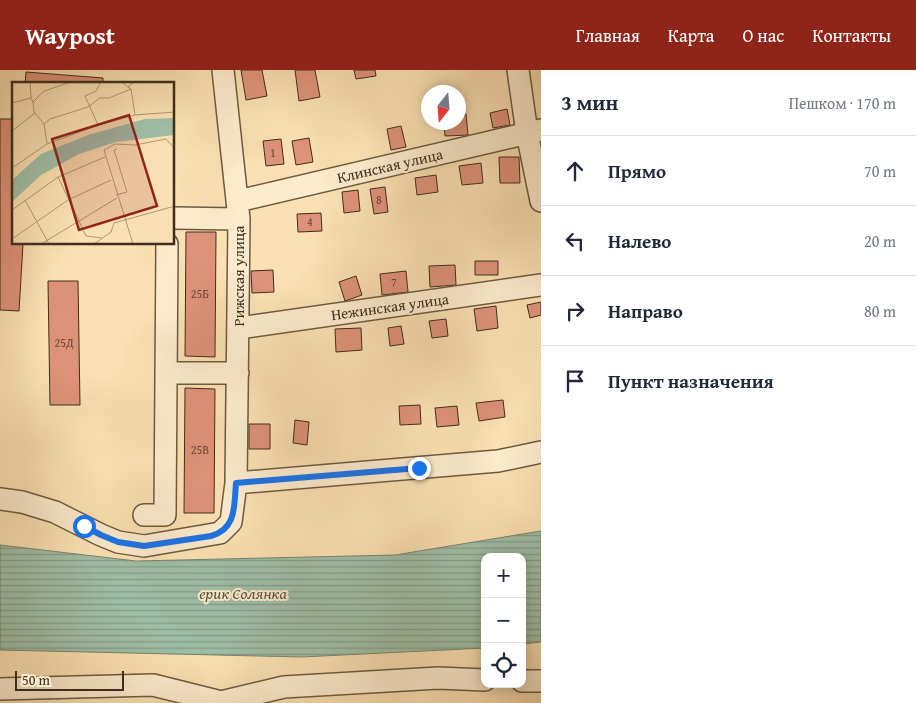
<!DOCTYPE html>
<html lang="ru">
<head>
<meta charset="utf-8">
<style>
	:root { --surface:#fff; --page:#f2f2f3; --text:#1f2937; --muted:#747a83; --line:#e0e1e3; --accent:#8f2418 }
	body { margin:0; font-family:"Gentium Book Plus",serif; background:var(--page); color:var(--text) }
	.controls { position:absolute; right:15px; bottom:15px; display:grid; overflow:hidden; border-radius:10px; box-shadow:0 2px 12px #0003 }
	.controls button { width:45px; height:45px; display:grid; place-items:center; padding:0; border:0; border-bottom:1px solid var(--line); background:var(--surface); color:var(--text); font:25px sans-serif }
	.compass { position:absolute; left:421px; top:15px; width:45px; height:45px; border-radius:50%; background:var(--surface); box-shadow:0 2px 12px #0003; rotate:197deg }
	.scale { position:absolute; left:15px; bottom:12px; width:109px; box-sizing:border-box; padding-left:5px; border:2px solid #402d1d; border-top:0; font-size:14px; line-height:18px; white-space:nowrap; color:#402d1d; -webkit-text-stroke:4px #fcebcd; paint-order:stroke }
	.stop { position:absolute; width:15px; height:15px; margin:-11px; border:4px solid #1a73e8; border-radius:50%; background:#fff }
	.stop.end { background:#1a73e8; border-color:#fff; box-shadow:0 1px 5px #0008 }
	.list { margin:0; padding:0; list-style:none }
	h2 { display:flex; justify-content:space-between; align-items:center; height:65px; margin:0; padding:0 20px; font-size:21px }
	h2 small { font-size:16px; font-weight:400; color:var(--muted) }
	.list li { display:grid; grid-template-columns:32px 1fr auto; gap:15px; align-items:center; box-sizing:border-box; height:70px; padding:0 20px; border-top:1px solid var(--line) }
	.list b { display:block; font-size:19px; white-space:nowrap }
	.list em { font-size:16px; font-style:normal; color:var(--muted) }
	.icon { flex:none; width:28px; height:28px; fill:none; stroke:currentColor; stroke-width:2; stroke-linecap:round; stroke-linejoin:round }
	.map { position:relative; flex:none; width:541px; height:633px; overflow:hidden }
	header { display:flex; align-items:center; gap:30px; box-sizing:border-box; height:70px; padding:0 25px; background:var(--accent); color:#fff }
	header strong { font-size:24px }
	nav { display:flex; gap:28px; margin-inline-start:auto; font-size:18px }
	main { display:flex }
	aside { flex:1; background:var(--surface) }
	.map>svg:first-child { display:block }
	.water { fill:url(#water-rules); stroke:#798470 }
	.building { fill:#de9279; stroke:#402d1d }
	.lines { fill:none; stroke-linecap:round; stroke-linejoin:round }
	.minor-casing { stroke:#6e5a42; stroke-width:24 }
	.minor { stroke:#fcebcd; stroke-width:21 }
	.route { stroke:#1a73e8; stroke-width:6 }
	.labels { text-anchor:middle; stroke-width:4; stroke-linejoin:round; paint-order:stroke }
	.number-label { font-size:12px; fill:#684634 }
	.street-label { font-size:15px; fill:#402d1d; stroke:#fcebcd }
	.water-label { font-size:16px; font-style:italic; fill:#585140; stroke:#fcebcd }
	.inset-road { fill:none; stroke:#b09876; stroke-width:1 }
	.view { fill:#8f2418; fill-opacity:0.15; stroke:#8f2418; stroke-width:2.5 }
	.inset-edge { fill:none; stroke:#402d1d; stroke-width:2.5 }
</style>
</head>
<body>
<header>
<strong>Waypost</strong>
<nav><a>Главная</a><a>Карта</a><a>О нас</a><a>Контакты</a></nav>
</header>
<main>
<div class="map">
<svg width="541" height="633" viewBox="0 0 541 633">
	<defs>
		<pattern id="water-rules" width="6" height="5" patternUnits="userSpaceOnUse" patternTransform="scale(1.25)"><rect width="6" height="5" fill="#9fbea7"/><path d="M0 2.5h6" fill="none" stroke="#839b87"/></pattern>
	</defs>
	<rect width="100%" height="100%" fill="#fae0b2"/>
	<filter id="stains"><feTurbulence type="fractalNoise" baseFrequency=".004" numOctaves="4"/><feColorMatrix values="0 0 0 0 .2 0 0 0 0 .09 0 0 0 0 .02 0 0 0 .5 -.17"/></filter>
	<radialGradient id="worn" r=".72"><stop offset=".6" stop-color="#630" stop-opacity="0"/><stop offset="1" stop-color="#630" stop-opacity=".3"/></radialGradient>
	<path class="water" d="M541,461V572L522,574V487H485V578L302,587L0,580V475L136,491L395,485Z"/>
	<path class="building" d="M241,0H262L267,26L246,30Z
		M295,0H315L320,27L299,31Z
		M354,0H375L376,6L356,9Z
		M26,2L103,8V14H25Z
		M507,39L510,55L493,58L490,43Z
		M466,44L468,65L445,66L444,52H458V45Z
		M0,49H14V174H23L19,241L0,240Z
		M401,56L406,77L391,80L387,59Z
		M309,68L313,92L296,95L292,71Z
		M281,69L284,94L266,96L263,71Z
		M499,87H519L520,113H500Z
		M481,93L483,113L462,115L459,96Z
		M436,105L438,122L417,125L415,108Z
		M385,117L388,142L374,144L370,119Z
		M358,120L360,141L344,143L342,122Z
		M321,143L322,161L298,162L297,144Z
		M186,162H216L215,287L185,286Z
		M475,191H498V205H475Z
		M455,195L456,215L430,217L429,196Z
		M273,200L274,222L252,223L251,201Z
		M406,201L408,222L382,225L380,204Z
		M356,206L362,225L345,231L339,212Z
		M48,211H78L80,335H50Z
		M541,232V245L530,248L527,235Z
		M496,236L498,258L477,261L474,239Z
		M446,249L448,266L432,268L429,251Z
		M401,256L404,274L390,276L388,258Z
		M361,258L362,280L336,282L335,259Z
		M185,318L215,319L214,443H184Z
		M503,330L505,347L479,351L476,333Z
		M420,335L421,354L400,355L399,336Z
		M457,336L459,355L437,357L435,338Z
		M295,350L309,352L307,375L293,373Z
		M249,354H270V379H249Z"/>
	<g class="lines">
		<g class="minor-casing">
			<path id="minor" d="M518,0L527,63L541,131
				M238,131L541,60
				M174,148L239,149
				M239,258L541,215
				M166,303H238
				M236,413L498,391L541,382
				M0,429L22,432L55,442L101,465L118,472L144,476L220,463L231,452L236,413L239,149L223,0
				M144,445H165L167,174
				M522,611H541
				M0,619L153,615L221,632L284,617L438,608L485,610"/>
		</g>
		<use href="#minor" class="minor"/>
	</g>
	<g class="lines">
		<path class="route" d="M84,456L101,465L118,472L144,476L211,466C237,459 234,435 236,413L419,398"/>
	</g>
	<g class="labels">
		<g class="number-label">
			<text x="273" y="87">1</text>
			<text x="379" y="134">8</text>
			<text x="310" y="156">4</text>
			<text x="394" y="217">7</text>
			<text x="200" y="228">25Б</text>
			<text x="64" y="277">25Д</text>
			<text x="200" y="384">25В</text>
		</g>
		<g class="street-label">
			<text transform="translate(390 96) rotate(-13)" y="5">Клинская улица</text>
			<text transform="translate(239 206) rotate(-90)" y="5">Рижская улица</text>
			<text transform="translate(390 237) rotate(-8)" y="5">Нежинская улица</text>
		</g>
		<g class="water-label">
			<text x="243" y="529">ерик Солянка</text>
		</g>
	</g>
	<g transform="translate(12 12)">
		<rect width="162" height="162" fill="#fae0b2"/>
		<path d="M162,36V53L104,60L67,72L29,93L0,120V98L29,72L76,53L133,37Z" fill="#9fbea7"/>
		<path class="inset-road" d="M18,0L19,16M110,0L116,5L122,0M116,5L119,7L123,33M21,20L22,30L32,42L35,62M0,21L19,16L21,20L32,9L59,0M32,42L38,37L76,25L88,16H97L119,7M86,43L73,14L84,9L89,0M0,49L23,31M0,86L35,62L86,43L123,33L163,30M46,95L74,154L90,156M104,113L115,110L102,68L105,67M13,118L37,162M0,128L46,95L93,75M0,157L56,118L99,98M29,162L105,116M82,162L99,150L102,141L163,124M121,162L92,68L103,62L123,63L154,57L163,67"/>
		<path class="view" d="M117,33L145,124L67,148L40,57Z"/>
		<rect width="162" height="162" class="inset-edge"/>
	</g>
	<rect width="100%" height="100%" filter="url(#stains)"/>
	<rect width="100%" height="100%" fill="url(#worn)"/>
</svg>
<div class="controls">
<button>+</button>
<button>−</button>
<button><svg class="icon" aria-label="locate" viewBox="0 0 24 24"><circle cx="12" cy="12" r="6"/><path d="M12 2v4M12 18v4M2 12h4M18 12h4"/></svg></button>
</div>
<svg class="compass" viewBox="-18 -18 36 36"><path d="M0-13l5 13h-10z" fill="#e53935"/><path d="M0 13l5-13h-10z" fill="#747a83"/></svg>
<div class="scale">50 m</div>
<div class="stop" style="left:84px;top:456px"></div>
<div class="stop end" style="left:419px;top:398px"></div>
</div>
<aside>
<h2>3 мин<small>Пешком · 170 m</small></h2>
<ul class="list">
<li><svg class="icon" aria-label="ahead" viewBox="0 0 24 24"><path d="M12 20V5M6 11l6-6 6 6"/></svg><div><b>Прямо</b></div><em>70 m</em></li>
<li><svg class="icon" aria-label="left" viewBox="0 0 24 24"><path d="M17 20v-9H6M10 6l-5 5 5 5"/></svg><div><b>Налево</b></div><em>20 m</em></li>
<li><svg class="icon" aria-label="right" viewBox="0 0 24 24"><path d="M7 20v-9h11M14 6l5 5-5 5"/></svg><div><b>Направо</b></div><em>80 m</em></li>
<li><svg class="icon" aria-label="arrive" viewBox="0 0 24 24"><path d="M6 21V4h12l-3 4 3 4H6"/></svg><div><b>Пункт назначения</b></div></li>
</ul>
</aside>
</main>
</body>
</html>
